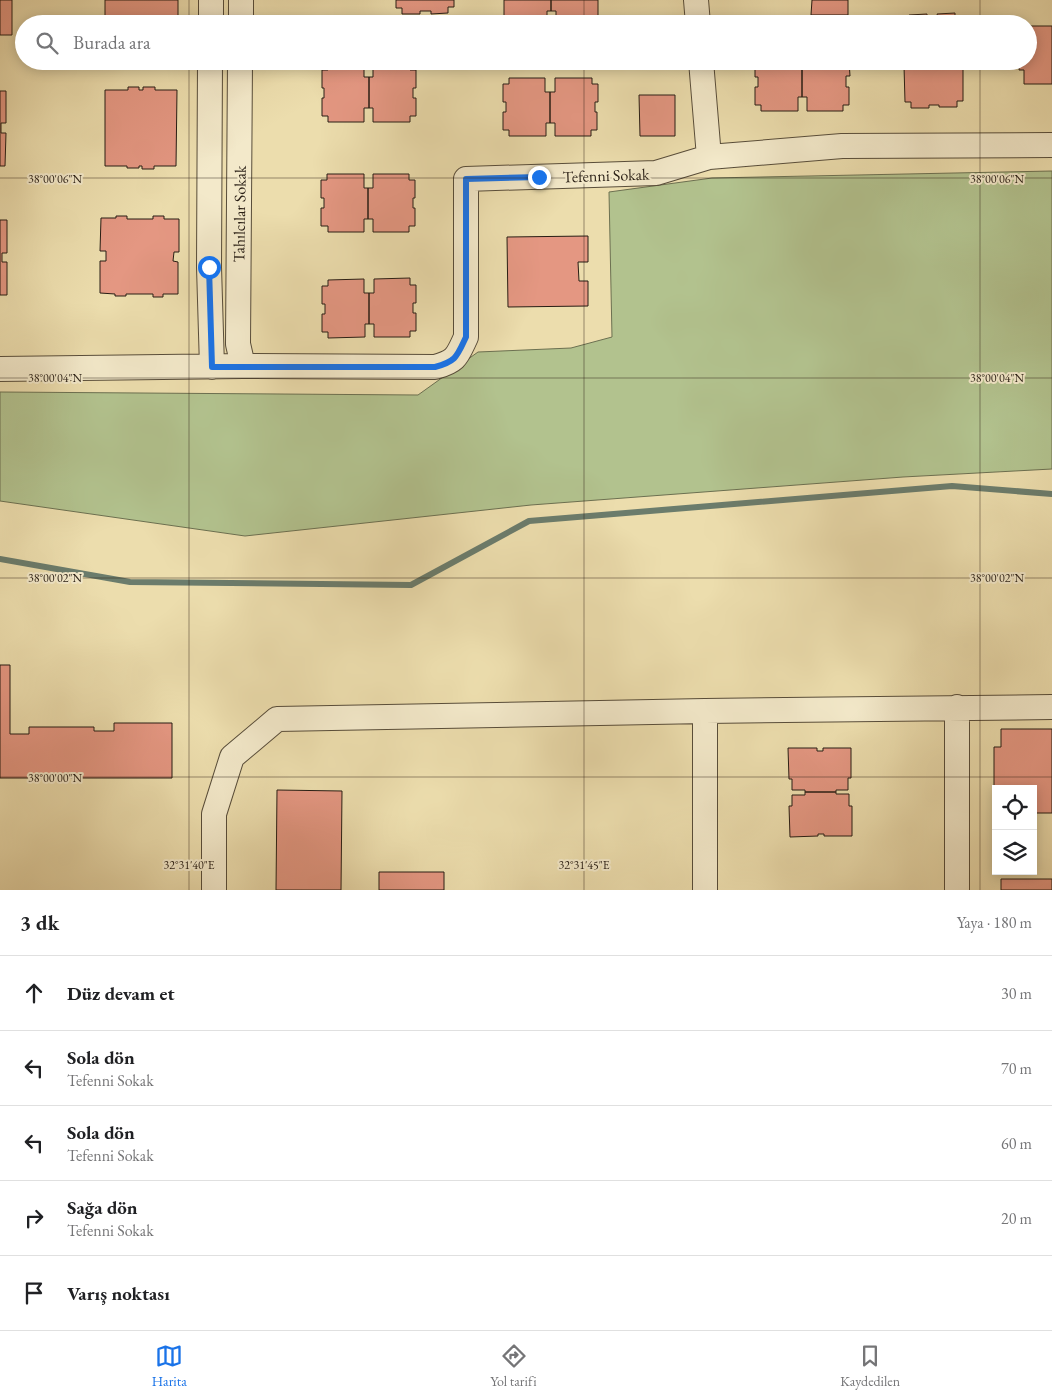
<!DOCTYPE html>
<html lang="tr">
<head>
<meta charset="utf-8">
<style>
	:root { --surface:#fff; --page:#f6f6f6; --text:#202124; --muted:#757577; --line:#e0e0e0; --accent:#1a73e8 }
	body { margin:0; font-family:"EB Garamond",serif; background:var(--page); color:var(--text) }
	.controls { position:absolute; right:15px; bottom:15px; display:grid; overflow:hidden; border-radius:0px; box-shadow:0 2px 12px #0003 }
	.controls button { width:45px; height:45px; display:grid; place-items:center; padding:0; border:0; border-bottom:1px solid var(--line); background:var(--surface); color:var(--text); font:25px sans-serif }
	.stop { position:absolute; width:15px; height:15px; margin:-11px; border:4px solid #1a73e8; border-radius:50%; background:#fff }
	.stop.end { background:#1a73e8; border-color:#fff; box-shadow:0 1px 5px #0008 }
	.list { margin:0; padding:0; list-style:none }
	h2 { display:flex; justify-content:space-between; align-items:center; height:65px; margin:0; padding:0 20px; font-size:21px }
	h2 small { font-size:16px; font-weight:400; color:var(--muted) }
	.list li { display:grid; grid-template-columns:32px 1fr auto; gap:15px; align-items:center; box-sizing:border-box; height:75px; padding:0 20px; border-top:1px solid var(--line) }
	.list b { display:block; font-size:19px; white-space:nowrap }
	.list p { margin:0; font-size:16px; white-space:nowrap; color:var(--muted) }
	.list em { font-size:16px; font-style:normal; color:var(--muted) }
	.icon { flex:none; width:28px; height:28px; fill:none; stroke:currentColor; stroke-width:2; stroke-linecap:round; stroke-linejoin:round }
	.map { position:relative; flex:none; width:1052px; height:890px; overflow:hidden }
	.search { position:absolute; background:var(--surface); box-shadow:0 2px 12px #0003; left:15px; right:15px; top:15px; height:55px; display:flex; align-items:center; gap:12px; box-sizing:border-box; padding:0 18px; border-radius:28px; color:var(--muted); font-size:19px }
	.sheet { height:440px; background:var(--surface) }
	nav { display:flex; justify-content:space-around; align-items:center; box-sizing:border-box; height:70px; border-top:1px solid var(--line); background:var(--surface); font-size:14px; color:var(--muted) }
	nav a { display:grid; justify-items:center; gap:2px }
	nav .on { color:var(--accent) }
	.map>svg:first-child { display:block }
	.green { fill:#b2c28e; stroke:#6c7051 }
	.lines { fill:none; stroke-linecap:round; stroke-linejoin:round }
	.stream { stroke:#6b7c6c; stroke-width:6 }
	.building { fill:#e49782; stroke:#271d14 }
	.street-casing { stroke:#584d3a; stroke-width:26 }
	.street { stroke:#f3e9ca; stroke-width:24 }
	.route { stroke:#1a73e8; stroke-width:6 }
	.ticks { fill:none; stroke:#271d14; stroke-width:1; stroke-opacity:0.45 }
	.labels { text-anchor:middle; stroke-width:4; stroke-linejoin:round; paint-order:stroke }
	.street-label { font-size:16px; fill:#271d14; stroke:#f3e9ca }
	.ticks-label { font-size:12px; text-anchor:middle; fill:#271d14; stroke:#f3e9ca; stroke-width:4; stroke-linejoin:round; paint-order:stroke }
</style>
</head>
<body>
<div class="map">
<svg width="1052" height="890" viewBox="0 0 1052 890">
	<rect width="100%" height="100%" fill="#ecddad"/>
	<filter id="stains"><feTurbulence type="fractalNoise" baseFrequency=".004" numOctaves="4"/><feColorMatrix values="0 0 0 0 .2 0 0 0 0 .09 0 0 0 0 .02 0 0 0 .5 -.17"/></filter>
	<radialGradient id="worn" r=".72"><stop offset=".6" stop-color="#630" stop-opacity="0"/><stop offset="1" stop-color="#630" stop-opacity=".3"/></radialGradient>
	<path class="green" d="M1052,171V469L903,477L531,505L245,536L0,501V392L418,395L478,352L571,348L612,337L609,192L712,178Z"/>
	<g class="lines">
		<path class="stream" d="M0,559L130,582L411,585L529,521L952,486L1052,494"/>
	</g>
	<path class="building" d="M0,0H12V35H0Z
		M105,0H178V24H105Z
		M396,0H454V7H448V13L431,14V11H420V14H402V8H396Z
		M504,0H551V11H547V24H510V18H504Z
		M551,0H598V18H592V24H556V11H551Z
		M812,0H848V15H811Z
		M955,13V20H962V24H903V20H909V15L927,14V17H938L937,14Z
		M1028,26H1052V84H1024V70H1019L1020,61H1028Z
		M755,61H798V66H802V97H798V111H761V105H755V87H758V77H755Z
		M807,61H849L850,76H846V87H849V105H843V111H807V97H802V66H807Z
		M918,61H949V65H963V101H957V107H939V105H929V108H911V102H905L904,66H918Z
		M328,64H364V77H369V108H364V122H328V116H322V98H324V88H322V70H328Z
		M373,64H410V70H416V88H413V98H416V116H410V122H373V108H369V77H373Z
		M509,78H545V92H550V123H546V136H509V130H503V112H506V102H503V84H509Z
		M555,78H592V84H598V102H595V112H597V130H591V136H555V123H550V92H555Z
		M128,87H139V90H143V87H155V90H177L176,166H154V169H142V166H139V168H127V166H105V90H128Z
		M0,91H6V123H1V133H6L5,166H0Z
		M639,95H675V136H640Z
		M327,174H364V188H368V219H364V232H328V226H321V208H324V198H321V180H327Z
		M373,174H409V180H415V198H413V208H415V226H409V232H373V219H368V188H373Z
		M116,216H127V219H153V216H164V219H179V252H174L173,261L178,262V294H163V297H153V294H126V296H115V294L100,293V261H106V251H100L101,218H116Z
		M0,220H7V253H2V262H7V295H0Z
		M588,236V262H578L579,281H588V306L508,307L507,237Z
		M410,278V285H416V303H413V313H416V331H410V337H374V324H369V293H374V279Z
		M364,279V293H369V324H365V337L328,338V332H322V314H325V304H322V286H328V280Z
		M0,665H10V734H29V727H94V731H114V723H172V778H0Z
		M1001,729H1052V813H1033V789H996V795H994V747H1001Z
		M788,748H817V751H823V748H851V778H848V790H836V792H805V790H792V779H789Z
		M277,790L342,791L341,890H276Z
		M805,792H836V794H849V806H852V836H824V834H818V836L790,837L789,806H792V795H805Z
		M379,872H444V890H379Z
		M1001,879H1052V890H1001Z"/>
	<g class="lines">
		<g class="street-casing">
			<path id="street" d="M696,0L698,24
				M211,24V0
				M241,24V0
				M210,61L209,267L212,367
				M240,61L238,344L243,366
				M701,61L709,157
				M0,369L243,366L435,367C457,361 457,356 466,337V179L656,173L709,157L842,146L1052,145
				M957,707V890
				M705,711V890
				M214,890V814L232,757L277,719L705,711L1052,707"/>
		</g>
		<use href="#street" class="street"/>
	</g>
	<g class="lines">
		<path class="route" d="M209,267L212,367H435C457,361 457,356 466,337V179L539,177"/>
	</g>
	<path class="ticks" d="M189,0V24M584,0V24M980,0V24M189,61V890M584,61V890M980,61V890M0,178H1052M0,378H1052M0,578H1052M0,777H1052"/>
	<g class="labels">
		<g class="street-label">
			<text transform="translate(606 175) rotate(-2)" y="6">Tefenni Sokak</text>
			<text transform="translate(239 214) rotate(-89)" y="6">Tahılcılar Sokak</text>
		</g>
	</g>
	<g class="ticks-label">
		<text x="55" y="183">38°00'06"N</text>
		<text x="997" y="183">38°00'06"N</text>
		<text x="55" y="382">38°00'04"N</text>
		<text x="997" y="382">38°00'04"N</text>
		<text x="55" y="582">38°00'02"N</text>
		<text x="997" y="582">38°00'02"N</text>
		<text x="55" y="782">38°00'00"N</text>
		<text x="189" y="869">32°31'40"E</text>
		<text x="584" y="869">32°31'45"E</text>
	</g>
	<rect width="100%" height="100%" filter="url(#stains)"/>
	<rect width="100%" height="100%" fill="url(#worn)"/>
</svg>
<div class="controls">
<button><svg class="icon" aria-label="locate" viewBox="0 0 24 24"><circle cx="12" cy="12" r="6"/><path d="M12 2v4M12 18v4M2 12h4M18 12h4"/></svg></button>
<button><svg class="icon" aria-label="layers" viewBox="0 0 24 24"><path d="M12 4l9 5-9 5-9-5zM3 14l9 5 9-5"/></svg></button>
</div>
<div class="stop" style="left:209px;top:267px"></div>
<div class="stop end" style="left:539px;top:177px"></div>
<div class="search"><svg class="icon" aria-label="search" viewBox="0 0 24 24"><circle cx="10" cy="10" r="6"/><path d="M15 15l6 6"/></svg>Burada ara</div>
</div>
<section class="sheet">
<h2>3 dk<small>Yaya · 180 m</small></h2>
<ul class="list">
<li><svg class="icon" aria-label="ahead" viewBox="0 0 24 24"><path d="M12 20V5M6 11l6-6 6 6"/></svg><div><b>Düz devam et</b></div><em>30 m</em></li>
<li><svg class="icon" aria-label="left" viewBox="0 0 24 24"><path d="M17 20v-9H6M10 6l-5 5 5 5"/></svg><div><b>Sola dön</b><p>Tefenni Sokak</p></div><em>70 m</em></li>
<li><svg class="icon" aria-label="left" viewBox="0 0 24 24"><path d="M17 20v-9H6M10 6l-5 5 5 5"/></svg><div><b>Sola dön</b><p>Tefenni Sokak</p></div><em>60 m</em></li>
<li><svg class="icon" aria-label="right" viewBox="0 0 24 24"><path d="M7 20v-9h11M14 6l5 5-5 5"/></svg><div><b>Sağa dön</b><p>Tefenni Sokak</p></div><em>20 m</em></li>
<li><svg class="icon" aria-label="arrive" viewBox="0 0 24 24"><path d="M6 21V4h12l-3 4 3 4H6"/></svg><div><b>Varış noktası</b></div></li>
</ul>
</section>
<nav>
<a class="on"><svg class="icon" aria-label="map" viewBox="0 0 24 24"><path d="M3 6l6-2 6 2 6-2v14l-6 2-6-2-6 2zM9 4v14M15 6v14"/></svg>Harita</a>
<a><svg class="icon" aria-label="directions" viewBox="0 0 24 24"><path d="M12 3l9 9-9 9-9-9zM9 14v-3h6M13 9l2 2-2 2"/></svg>Yol tarifi</a>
<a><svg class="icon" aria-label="saved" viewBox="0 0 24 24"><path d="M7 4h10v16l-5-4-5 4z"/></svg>Kaydedilen</a>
</nav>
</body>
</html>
